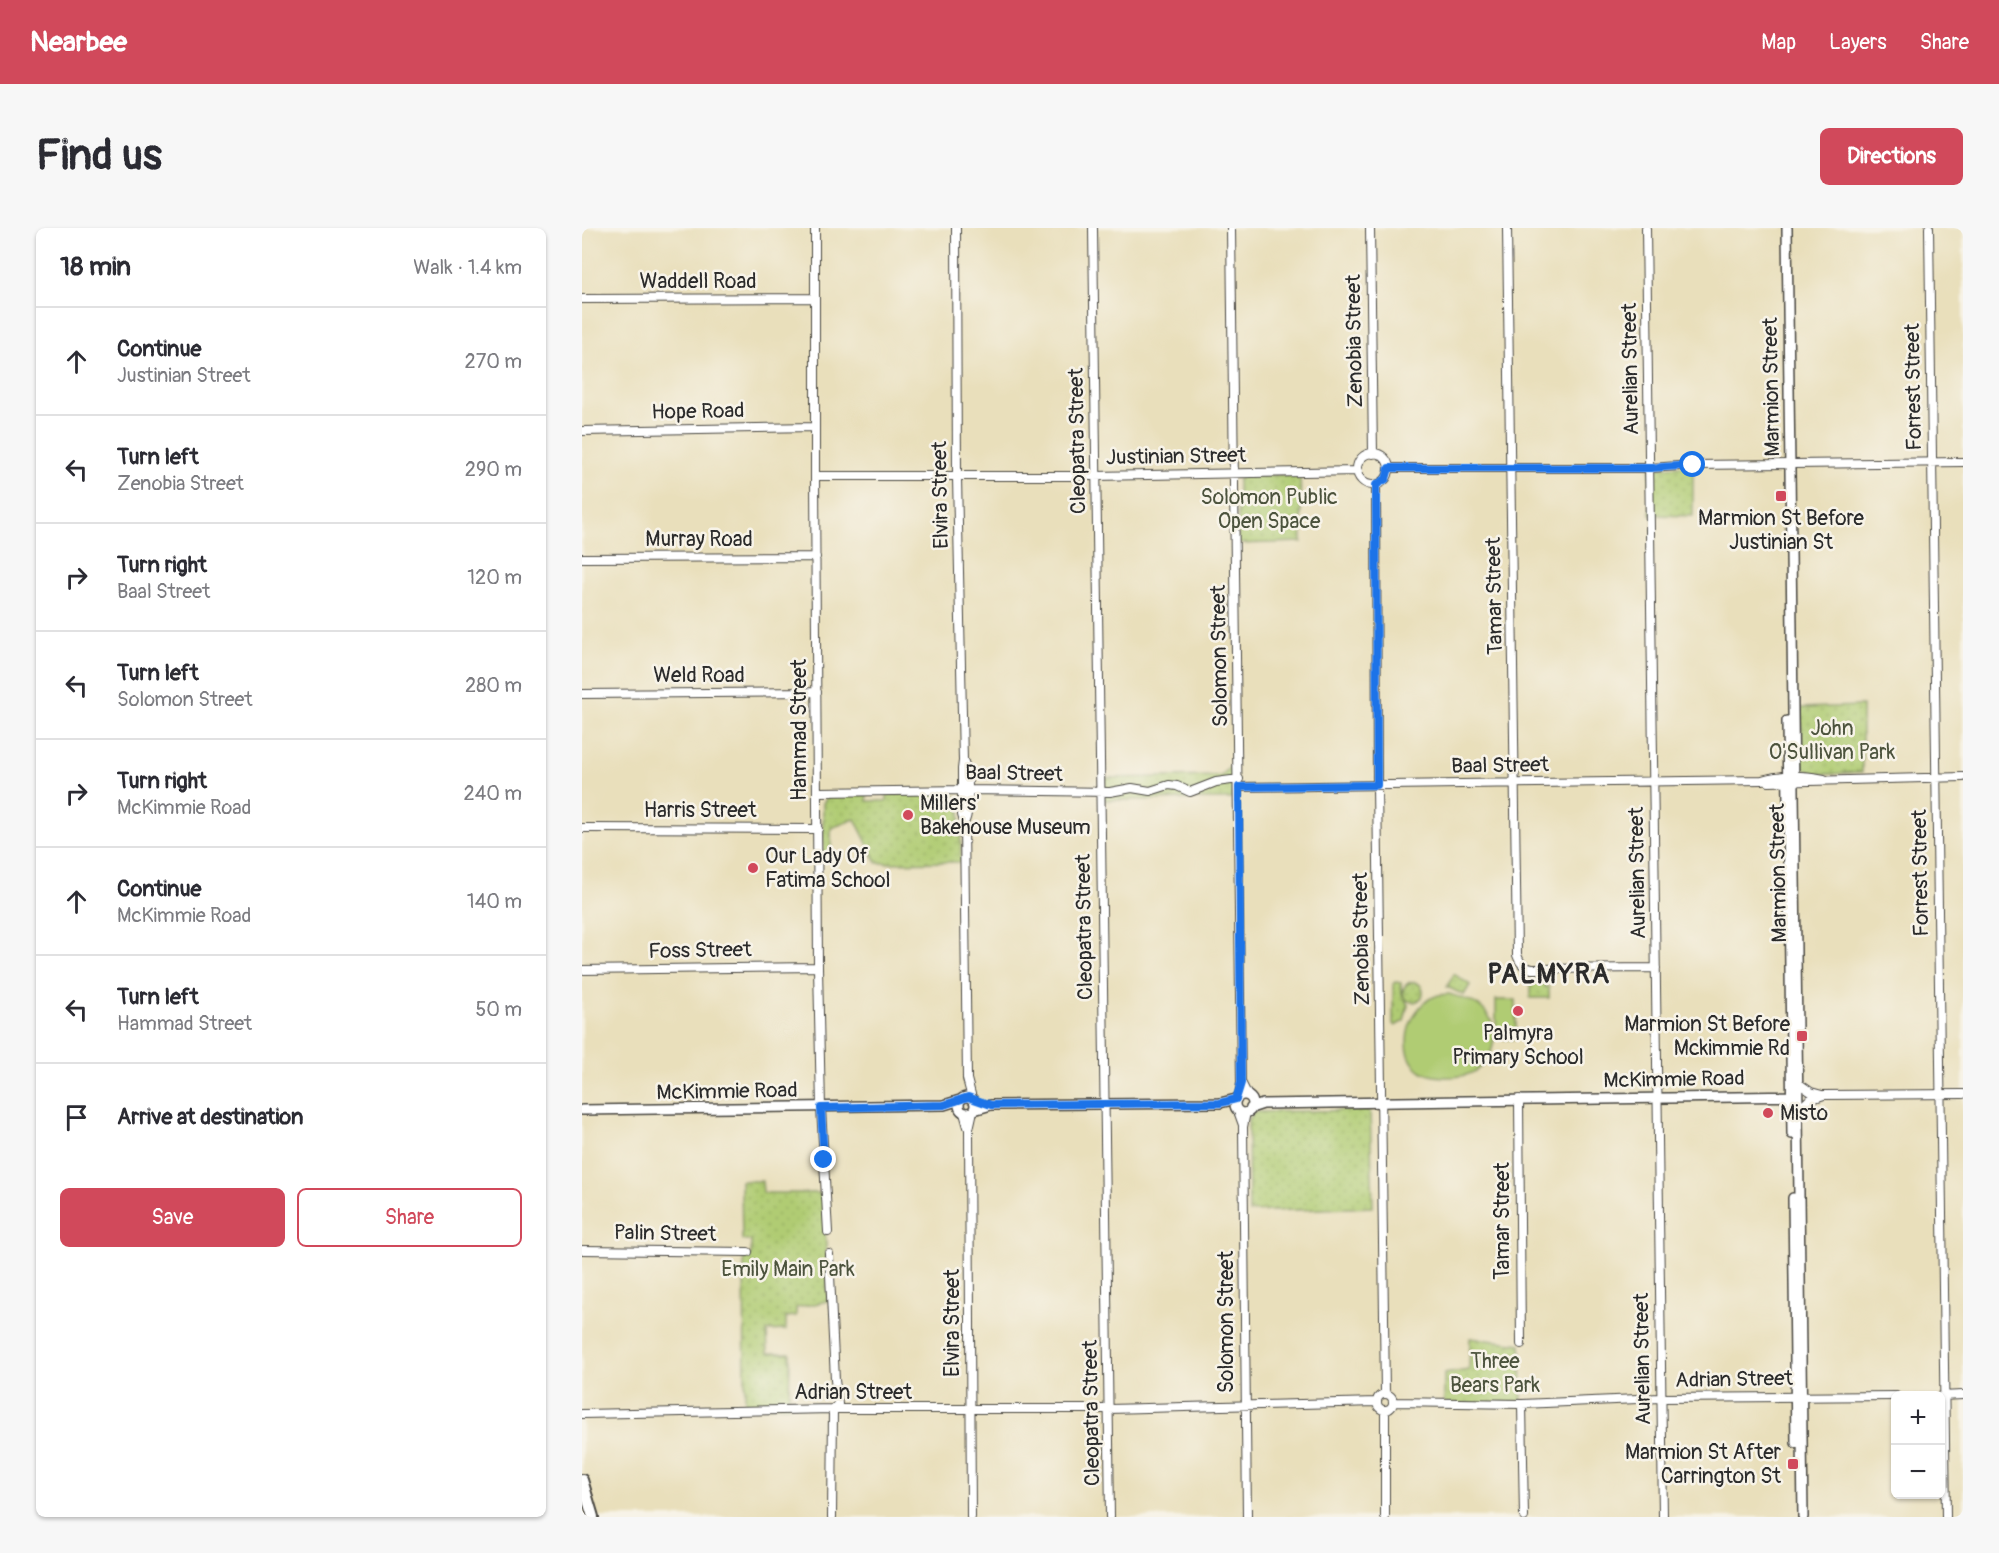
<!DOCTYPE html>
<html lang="en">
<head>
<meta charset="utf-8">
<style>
	:root { --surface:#fff; --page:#f7f7f7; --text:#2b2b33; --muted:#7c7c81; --line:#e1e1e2; --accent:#d1495b }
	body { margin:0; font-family:Pangolin,sans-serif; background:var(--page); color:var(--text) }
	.controls { position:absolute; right:18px; bottom:18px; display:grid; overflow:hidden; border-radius:9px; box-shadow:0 2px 4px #0004 }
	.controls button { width:54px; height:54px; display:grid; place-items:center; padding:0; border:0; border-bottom:2px solid var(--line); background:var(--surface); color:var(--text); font:30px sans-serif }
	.stop { position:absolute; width:18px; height:18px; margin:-14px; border:4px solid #1a73e8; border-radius:50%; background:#fff }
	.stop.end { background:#1a73e8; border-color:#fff; box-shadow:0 2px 6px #0008 }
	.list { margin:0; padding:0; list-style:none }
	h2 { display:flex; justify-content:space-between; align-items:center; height:78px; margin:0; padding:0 24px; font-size:26px }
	h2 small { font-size:20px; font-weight:400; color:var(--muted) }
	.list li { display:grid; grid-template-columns:39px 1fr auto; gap:18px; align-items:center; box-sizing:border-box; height:108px; padding:0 24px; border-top:2px solid var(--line) }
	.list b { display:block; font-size:22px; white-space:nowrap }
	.list p { margin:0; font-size:20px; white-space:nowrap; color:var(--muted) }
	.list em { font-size:20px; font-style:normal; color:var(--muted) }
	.actions { display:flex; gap:12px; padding:18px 24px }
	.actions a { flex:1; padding:14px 0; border:2px solid var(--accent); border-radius:9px; text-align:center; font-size:21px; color:var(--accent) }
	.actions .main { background:var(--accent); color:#fff }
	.icon { flex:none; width:33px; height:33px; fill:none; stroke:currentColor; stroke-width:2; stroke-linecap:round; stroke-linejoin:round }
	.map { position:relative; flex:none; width:1381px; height:1289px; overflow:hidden; border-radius:9px }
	header { display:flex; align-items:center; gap:36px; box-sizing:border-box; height:84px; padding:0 30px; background:var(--accent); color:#fff }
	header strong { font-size:28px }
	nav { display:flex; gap:33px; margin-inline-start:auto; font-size:21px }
	.intro { display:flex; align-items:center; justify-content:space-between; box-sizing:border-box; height:144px; padding:0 36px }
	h1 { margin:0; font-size:42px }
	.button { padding:15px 27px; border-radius:9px; background:var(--accent); color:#fff; font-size:21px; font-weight:700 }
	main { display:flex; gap:36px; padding:0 36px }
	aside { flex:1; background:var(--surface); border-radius:9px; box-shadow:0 2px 4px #0004 }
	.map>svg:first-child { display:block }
	.grass { fill:url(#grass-dots); stroke:#6e7c4f; stroke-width:1.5 }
	.pitch { fill:#b0cc73; stroke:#6e7c4f; stroke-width:1.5 }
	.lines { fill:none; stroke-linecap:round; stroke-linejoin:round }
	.minor-casing { stroke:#484641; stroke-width:10 }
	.major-casing { stroke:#484641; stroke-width:12 }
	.highway-casing { stroke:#484641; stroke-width:14 }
	.minor { stroke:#fff; stroke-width:8 }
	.major { stroke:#fff; stroke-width:9 }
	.highway { stroke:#fff; stroke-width:10 }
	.route { stroke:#1a73e8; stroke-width:8 }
	.poi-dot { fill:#d1495b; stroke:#f7f3e8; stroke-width:2 }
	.labels { text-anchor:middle; stroke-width:5; stroke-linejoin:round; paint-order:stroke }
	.street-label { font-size:21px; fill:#2b2b2b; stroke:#f7f3e8 }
	.park-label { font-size:21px; fill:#4c533d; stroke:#f7f3e8 }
	.poi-label { font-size:21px; fill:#2b2b2b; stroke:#f7f3e8; text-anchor:start }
	.district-label { font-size:27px; font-weight:bold; letter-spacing:1.5px; fill:#2b2b2b; stroke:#f7f3e8 }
</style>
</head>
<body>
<header>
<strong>Nearbee</strong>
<nav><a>Map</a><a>Layers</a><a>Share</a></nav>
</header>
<div class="intro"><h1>Find us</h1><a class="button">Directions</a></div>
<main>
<aside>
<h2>18 min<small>Walk · 1.4 km</small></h2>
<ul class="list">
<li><svg class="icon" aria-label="ahead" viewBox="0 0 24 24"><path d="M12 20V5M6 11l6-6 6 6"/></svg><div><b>Continue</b><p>Justinian Street</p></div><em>270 m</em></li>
<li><svg class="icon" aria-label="left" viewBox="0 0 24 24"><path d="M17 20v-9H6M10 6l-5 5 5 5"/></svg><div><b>Turn left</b><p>Zenobia Street</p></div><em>290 m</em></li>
<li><svg class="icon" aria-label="right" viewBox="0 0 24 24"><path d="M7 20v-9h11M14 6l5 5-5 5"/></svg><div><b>Turn right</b><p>Baal Street</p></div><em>120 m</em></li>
<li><svg class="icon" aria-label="left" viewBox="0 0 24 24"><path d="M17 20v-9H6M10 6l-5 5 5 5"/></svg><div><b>Turn left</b><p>Solomon Street</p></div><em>280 m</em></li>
<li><svg class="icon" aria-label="right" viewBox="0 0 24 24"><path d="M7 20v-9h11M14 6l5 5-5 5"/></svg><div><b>Turn right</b><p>McKimmie Road</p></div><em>240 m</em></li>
<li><svg class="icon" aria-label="ahead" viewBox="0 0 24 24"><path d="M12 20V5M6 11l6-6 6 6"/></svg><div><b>Continue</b><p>McKimmie Road</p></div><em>140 m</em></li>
<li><svg class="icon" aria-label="left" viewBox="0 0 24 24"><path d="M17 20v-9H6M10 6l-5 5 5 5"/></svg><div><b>Turn left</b><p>Hammad Street</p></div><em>50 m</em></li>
<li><svg class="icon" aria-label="arrive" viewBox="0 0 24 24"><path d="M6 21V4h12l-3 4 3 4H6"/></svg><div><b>Arrive at destination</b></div></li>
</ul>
<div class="actions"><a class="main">Save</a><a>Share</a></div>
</aside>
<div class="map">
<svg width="1381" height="1289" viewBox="0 0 1381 1289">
	<defs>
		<pattern id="grass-dots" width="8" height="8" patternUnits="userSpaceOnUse" patternTransform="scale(1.5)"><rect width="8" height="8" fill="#b0cc73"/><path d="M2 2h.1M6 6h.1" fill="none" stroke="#98af64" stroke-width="1.8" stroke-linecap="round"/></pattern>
	</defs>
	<rect width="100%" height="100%" fill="#f7f3e8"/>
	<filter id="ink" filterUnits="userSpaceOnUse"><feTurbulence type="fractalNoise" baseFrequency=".0167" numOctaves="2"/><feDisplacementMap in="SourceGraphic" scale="12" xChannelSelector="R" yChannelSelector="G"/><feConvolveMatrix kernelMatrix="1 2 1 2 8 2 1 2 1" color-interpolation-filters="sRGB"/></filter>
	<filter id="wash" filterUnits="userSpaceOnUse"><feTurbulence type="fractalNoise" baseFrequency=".008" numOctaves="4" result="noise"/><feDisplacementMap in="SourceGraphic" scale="24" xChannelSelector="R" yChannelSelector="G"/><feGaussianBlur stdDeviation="1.35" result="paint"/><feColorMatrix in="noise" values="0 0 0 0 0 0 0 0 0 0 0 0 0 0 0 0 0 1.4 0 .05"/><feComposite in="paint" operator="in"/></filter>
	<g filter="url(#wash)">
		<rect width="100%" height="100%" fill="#e9dfbb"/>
		<path class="grass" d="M1111,237V288L1068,287V240Z
			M718,246L720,314L656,316V252L662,248Z
			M1280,478V544C1262,544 1234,551 1219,539V480Z
			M651,536V571L522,572V550L639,548Z
			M369,565L376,570L378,573L379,634L295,635L273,591L249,600V627L241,625V575L246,568L285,566V573H305V566Z
			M872,746L888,757L882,767L865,759Z
			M948,752H963V759H967V770H948Z
			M813,754L819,755L820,766L826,777L822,793L813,798L811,796V756Z
			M821 764a10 10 0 1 1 20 0a10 10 0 1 1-20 0Z
			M788,882L791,979L667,984L666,890L669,889L671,884Z
			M159,953H180L181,965H242L246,1073L214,1080V1088L204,1089V1102L185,1103L186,1125H208L207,1178L163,1179L162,1028H169V1013L160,1012Z
			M888,1110L939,1116L940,1176H862V1146L887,1142Z"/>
		<path class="pitch" d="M867,766C877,769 889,772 897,778C919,794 915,826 896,841C888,848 876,849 865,849C806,851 821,778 854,768C857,766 863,767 867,766Z
			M914,772H934V811H914Z"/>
	</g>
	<g filter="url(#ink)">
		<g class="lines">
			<g class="minor-casing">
				<path id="minor" d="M233,0V248L236,739L239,880L246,1004
					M374,0L375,249L381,533L380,541V587L382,594L385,851L390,870
					M511,0L528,1289
					M649,0L659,855L657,869
					M788,0L791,226
					M925,0L935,727C938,735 941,739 950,741L1074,740
					M1064,0L1081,1289
					M1347,0L1364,1289
					M0,71L233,70
					M0,203L233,199
					M775 241a16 16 0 1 1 32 0a16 16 0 1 1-32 0Z
					M807,240H1068L1111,237L1381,234
					M233,248H513L776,243
					M794,257L795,557L803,1166
					M0,330L234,329
					M0,466L235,464
					M382,534C387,546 388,581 383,593
					M1187,554L1381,549
					M657,559L1180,552C1200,546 1221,547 1242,551
					M236,564L386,562L528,564L550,560L568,563L587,557L595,558L608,564L634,554L657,551
					M0,600L236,601
					M0,742L236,739
					M1216,855L1229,864L1240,867
					M660,856L666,868
					M937,871L939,1116
					M1216,882L1227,872L1242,867L1381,866
					M656,883L661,897
					M664,884L661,899L665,1289
					M382,885L386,899
					M0,1022L166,1024
					M247,1026L253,1152L256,1176L251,1181L250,1289
					M795 1174a8 8 0 1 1 16 0a8 8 0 1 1-16 0Z
					M1359,1168L1381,1167
					M811,1174L940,1176L1079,1170L1314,1168
					M940,1176L942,1289
					M0,1186L251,1181H527L795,1174
					M389,1289L387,901L391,883
					M803,1289V1182"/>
			</g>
			<g class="major-casing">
				<path id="major" d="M1205,0L1221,1289
					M1205,493L1210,906
					M653 876a9 9 0 1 1 18 0a9 9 0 1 1-18 0Z
					M377 877a8 8 0 1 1 16 0a8 8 0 1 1-16 0Z
					M669,880L681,876L1214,868
					M0,882L362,877L378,872
					M392,882L409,877L638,875L654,871
					M1211,970L1214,1215"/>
			</g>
			<g class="highway-casing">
				<path id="highway" d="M0,1252L11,1289"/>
			</g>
			<use href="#minor" class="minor"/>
			<use href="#major" class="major"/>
			<use href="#highway" class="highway"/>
		</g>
	</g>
	<g class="lines" filter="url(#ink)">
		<path class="route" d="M242,932L239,880L362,877L386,869L409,877L638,875L654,871L659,855L657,559L795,557L794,257L804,251L807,240H1068L1111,237"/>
	</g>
	<g class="poi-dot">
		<rect x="1193" y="262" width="12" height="12" rx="3"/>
		<circle cx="326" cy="587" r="6"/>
		<circle cx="171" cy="640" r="6"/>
		<circle cx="936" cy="783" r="6"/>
		<rect x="1214" y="802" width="12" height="12" rx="3"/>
		<circle cx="1186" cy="885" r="6"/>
		<rect x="1205" y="1230" width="12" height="12" rx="3"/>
	</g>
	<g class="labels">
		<g class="street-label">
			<text x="116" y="60">Waddell Road</text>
			<text transform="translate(772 113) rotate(-91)" y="7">Zenobia Street</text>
			<text transform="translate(1048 141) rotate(-91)" y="7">Aurelian Street</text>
			<text transform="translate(1189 159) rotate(-91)" y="7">Marmion Street</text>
			<text transform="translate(1331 159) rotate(-91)" y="7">Forrest Street</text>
			<text transform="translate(116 183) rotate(-1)" y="7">Hope Road</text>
			<text transform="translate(495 213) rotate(-91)" y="7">Cleopatra Street</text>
			<text transform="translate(594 228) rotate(-1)" y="7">Justinian Street</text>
			<text transform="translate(358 267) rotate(-91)" y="7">Elvira Street</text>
			<text x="117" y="318">Murray Road</text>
			<text transform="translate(912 368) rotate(-91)" y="7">Tamar Street</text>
			<text transform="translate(637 428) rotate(-91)" y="7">Solomon Street</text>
			<text x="117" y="454">Weld Road</text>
			<text transform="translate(217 502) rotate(-90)" y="7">Hammad Street</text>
			<text transform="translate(918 537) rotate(-1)" y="7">Baal Street</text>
			<text transform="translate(432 545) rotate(1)" y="7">Baal Street</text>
			<text x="118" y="589">Harris Street</text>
			<text transform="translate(1055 645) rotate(-91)" y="7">Aurelian Street</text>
			<text transform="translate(1196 645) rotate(-91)" y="7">Marmion Street</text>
			<text transform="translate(1338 645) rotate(-91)" y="7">Forrest Street</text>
			<text transform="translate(502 699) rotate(-91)" y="7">Cleopatra Street</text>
			<text transform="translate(779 711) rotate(-91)" y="7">Zenobia Street</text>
			<text transform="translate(118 722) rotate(-1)" y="7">Foss Street</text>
			<text transform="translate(1092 851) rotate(-1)" y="7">McKimmie Road</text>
			<text transform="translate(145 863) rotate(-1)" y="7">McKimmie Road</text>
			<text transform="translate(920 993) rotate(-90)" y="7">Tamar Street</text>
			<text transform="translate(83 1005) rotate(1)" y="7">Palin Street</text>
			<text transform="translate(644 1094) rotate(-90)" y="7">Solomon Street</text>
			<text transform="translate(370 1095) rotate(-90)" y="7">Elvira Street</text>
			<text transform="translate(1060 1131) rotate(-91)" y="7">Aurelian Street</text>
			<text transform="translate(1152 1151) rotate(-1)" y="7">Adrian Street</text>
			<text x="271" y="1171">Adrian Street</text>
			<text transform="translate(509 1185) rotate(-91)" y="7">Cleopatra Street</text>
		</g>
		<g class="park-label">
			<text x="687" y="276">Solomon Public<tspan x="687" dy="24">Open Space</tspan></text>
			<text x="1250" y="507">John<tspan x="1250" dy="24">O'Sullivan Park</tspan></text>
			<text x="206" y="1048">Emily Main Park</text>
			<text x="913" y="1140">Three<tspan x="913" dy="24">Bears Park</tspan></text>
		</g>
		<g class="poi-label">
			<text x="1199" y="297" text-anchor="middle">Marmion St Before<tspan x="1199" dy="24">Justinian St</tspan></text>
			<text x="338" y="582">Millers'<tspan x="338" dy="24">Bakehouse Museum</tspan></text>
			<text x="183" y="635">Our Lady Of<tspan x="183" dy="24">Fatima School</tspan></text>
			<text x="1208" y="803" text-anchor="end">Marmion St Before<tspan x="1208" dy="24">Mckimmie Rd</tspan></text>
			<text x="936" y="812" text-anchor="middle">Palmyra<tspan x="936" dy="24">Primary School</tspan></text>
			<text x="1198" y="892">Misto</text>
			<text x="1199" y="1231" text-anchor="end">Marmion St After<tspan x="1199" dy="24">Carrington St</tspan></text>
		</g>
		<g class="district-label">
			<text x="967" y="755">PALMYRA</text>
		</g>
	</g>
</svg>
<div class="controls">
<button>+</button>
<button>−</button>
</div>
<div class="stop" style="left:1111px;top:237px"></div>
<div class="stop end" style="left:242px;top:932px"></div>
</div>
</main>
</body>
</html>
